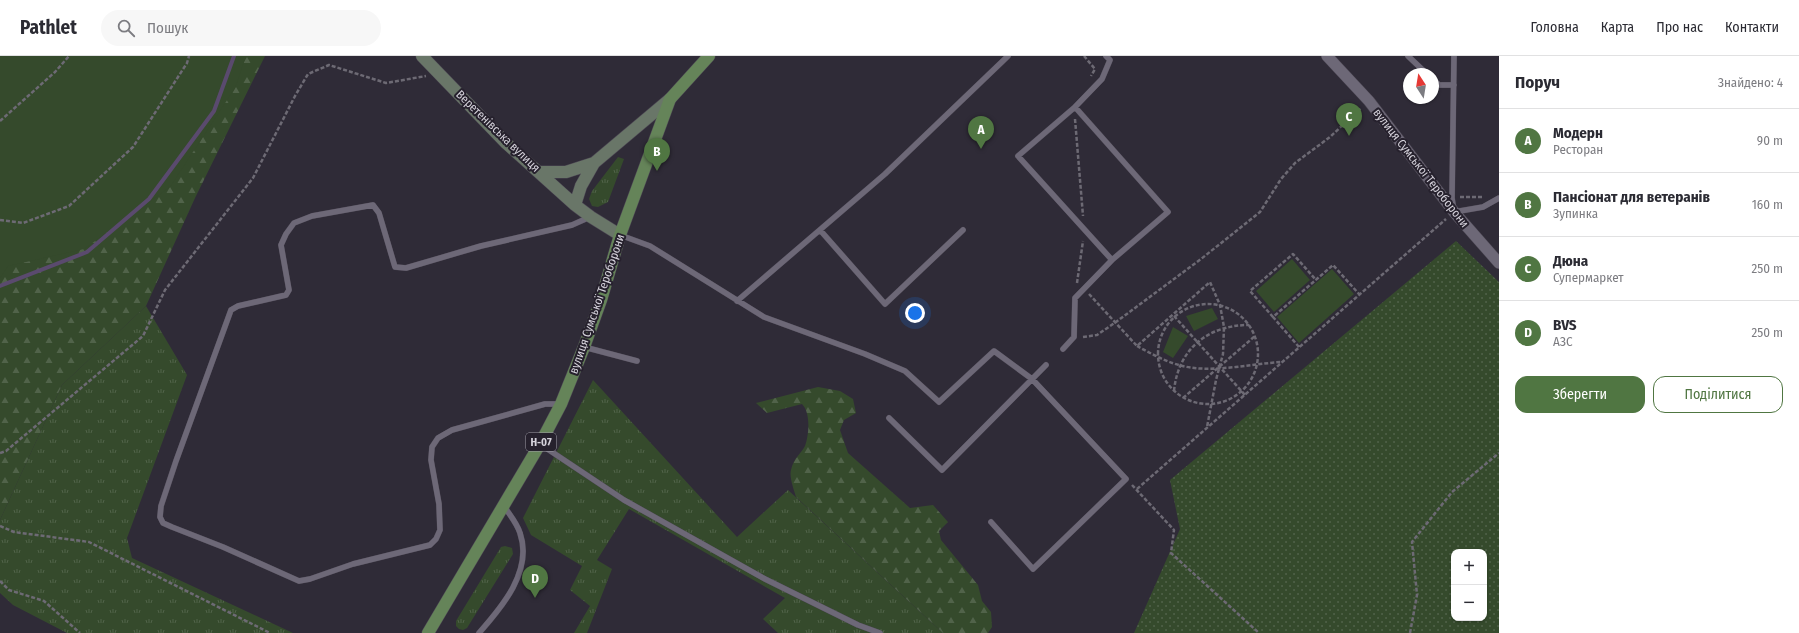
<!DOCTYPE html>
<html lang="uk">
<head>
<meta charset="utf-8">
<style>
	:root { --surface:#fff; --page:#f7f7f7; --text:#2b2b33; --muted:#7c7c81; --line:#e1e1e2; --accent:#507642 }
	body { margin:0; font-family:"Fira Sans Condensed",sans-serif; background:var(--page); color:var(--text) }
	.controls { position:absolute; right:12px; bottom:12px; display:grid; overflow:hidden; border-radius:8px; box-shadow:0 1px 3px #0004 }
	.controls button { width:36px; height:36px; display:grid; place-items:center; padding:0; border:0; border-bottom:1px solid var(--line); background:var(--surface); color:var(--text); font:20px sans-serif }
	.compass { position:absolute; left:1403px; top:12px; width:36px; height:36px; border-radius:50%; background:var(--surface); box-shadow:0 1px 3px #0004; rotate:348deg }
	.you { position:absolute; left:915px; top:257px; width:14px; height:14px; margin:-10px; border:3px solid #fff; border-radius:50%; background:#1a73e8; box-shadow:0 0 0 6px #1a73e833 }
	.badge { display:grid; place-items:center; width:26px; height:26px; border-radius:50%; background:var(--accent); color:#fff; font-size:13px; font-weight:700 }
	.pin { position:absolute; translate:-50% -33px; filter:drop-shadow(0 1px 2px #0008) }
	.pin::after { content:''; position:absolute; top:21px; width:14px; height:12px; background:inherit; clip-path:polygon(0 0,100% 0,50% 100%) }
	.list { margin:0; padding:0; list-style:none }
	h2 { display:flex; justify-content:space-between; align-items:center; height:52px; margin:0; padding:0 16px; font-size:17px }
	h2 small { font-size:13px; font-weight:400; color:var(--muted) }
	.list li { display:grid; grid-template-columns:26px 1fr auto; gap:12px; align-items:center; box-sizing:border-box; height:64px; padding:0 16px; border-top:1px solid var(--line) }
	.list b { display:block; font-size:15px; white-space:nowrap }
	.list p { margin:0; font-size:13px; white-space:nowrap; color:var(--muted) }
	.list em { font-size:13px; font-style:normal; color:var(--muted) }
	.actions { display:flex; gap:8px; padding:12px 16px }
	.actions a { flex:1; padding:9px 0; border:1px solid var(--accent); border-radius:12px; text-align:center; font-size:14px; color:var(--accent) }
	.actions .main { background:var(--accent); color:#fff }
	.icon { flex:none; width:22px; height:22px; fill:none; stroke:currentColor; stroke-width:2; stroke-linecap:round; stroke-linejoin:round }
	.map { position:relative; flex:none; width:1499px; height:577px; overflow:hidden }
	header { display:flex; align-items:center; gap:24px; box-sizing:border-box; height:56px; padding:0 20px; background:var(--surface); border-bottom:1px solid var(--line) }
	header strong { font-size:19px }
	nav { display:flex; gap:22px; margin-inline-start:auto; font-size:14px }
	.search { width:280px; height:36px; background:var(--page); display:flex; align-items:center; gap:10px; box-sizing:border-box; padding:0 14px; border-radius:22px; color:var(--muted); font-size:15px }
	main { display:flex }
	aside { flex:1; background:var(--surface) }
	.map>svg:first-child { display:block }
	.grass { fill:url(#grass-tufts) }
	.forest { fill:url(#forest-firs) }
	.park { fill:#354a2c }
	.garden { fill:url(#garden-dots); fill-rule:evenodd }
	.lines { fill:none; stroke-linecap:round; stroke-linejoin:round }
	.stream { stroke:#5a4a6e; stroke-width:4 }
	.lane-casing { stroke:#4d4854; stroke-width:6 }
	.street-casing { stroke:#4d4854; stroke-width:12 }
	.secondary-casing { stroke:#4d4854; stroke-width:13 }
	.primary-casing { stroke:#4d4854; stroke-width:13 }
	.path { stroke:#6d6a74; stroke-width:2.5; stroke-dasharray:4 2; stroke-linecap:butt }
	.lane { stroke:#6d6877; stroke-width:5.5 }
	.street { stroke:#6d6877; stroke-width:11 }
	.secondary { stroke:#697668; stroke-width:12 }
	.primary { stroke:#658459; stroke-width:12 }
	.labels { text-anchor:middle; stroke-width:4; stroke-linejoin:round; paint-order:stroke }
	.shield { fill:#26212d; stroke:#a09da7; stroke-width:1 }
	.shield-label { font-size:11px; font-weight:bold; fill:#d5d2db }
	.street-label { font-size:12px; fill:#d5d2db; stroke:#26212d }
</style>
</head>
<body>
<header>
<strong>Pathlet</strong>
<div class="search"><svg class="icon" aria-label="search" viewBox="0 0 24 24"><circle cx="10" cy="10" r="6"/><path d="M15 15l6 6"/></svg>Пошук</div>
<nav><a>Головна</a><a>Карта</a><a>Про нас</a><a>Контакти</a></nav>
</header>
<main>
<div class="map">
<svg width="1499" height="577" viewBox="0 0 1499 577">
	<defs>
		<pattern id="grass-tufts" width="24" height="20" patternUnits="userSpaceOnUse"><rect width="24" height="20" fill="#354a2c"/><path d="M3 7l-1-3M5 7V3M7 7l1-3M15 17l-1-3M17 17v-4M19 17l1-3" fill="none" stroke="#51634a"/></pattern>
		<pattern id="forest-firs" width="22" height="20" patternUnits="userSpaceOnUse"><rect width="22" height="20" fill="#354a2c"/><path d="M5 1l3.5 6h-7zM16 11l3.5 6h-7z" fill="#51634a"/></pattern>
		<pattern id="garden-dots" width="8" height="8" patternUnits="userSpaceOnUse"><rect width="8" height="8" fill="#354a2c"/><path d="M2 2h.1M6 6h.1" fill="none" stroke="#51634a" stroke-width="1.8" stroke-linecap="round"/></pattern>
	</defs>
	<rect width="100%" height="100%" fill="#2f2b37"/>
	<path class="grass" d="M618,101L624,103L608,146L598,151L592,150L589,143L592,135Z
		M146,250L187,319L127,482L132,502L293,577H67L13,549L0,537V464L62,329Z
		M593,324L737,481L788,434L943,577H778L763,563L785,542L629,453L597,504L612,513L587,577H574L590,550L570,534L582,510L531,479L523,462Z
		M505,490L512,492L513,498L467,572L463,574L459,573L456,570V565L501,491Z"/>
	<path class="forest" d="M142,0H265L195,142L146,250L62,329L0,464V128Z
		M818,331L840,335L853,343L856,357L844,364L840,374L848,397L910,452L933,449L948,466L939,475L941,484L978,529L982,545L991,556L992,571L988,577H943L796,441C794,434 789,421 791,414C794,401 801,398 805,390C809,379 811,357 802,348L767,357L756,347Z"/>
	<path class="park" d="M0,0H246L235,32L170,131L84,193L8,210L0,222Z
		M1292,203L1310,224L1274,256L1256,235Z
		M1332,213L1354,238L1299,287L1277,261Z
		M1212,252L1218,263L1194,275L1186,260Z
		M1173,271L1188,280L1173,302L1163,296Z"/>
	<path class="garden" d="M1456,185L1499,226V577H1134L1180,473L1170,424ZM1454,496H1484V562H1454Z"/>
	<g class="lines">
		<path class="stream" d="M0,230L87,196L149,143L214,55L234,0"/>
		<g class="lane-casing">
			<path id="lane" d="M1408,0L1427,18
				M1454,0L1452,142L1454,156L1483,151L1499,142
				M1433,23L1439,29H1454
				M1075,51L1018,100L1112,204
				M820,174L885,248L963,174
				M620,179L650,190L764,261L865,298L905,315L939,346L994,295L1032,323L1126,423L1033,513L991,466
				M737,245L885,118L1008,0
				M584,291L637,305
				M1063,293L1074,281L1075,242L1112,204L1168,156L1075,51L1102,23L1110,4L1106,0
				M561,348H545L452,374L438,382L432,391L431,404L439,448L440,474L436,483L430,489L353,508L310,523L299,525L223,491L172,471L163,467L160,461L161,450L176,405L231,254L238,250L286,239L289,234L281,189L286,178L294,167L312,160L373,149L379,157L395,211L406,212L481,190L572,169L590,161
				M889,362L942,414L1046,309
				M540,388L624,444L765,523L858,569L880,577
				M479,577C502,551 533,515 520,477C517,467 509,458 504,450"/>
		</g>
		<g class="street-casing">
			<path id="street" d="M1327,0L1369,45L1454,156L1499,207"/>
		</g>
		<g class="secondary-casing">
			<path id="secondary" d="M422,0L506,87L575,149L591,161L620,179
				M539,116H566L594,107
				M575,149L581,130L594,107L670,43"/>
		</g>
		<g class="primary-casing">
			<path id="primary" d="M428,577L540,388L561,348L584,291L601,244L620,179L670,43L709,0"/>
		</g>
		<path class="path" d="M1084,0L1095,13L1091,20
			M1075,63L1083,160
			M0,65L55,16L69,0
			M1460,141H1483
			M0,164L23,167L69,150L133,91L187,7L189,0
			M1077,227L1083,185
			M1089,238L1137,290L1210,226L1220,249L1224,271L1223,298L1216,324L1207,371
			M1158 298a50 50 0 1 1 100 0a50 50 0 1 1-100 0Z
			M1174,260L1245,339
			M1273,261L1250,235L1293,198L1316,224
			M1083,281L1097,279L1116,266L1201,203L1260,156L1281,123L1295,107L1330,81L1361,52
			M1137,290C1150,297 1164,305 1179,309C1208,318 1250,308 1281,306
			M1299,291L1273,261L1333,209L1359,238
			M1174,335C1178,293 1208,269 1249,269
			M1183,342L1255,280
			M0,397L6,395L143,280L165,234L253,122L295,40L308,18L329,9L386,27L426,20
			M1132,429L1174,474L1171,497L1259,577
			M1137,433L1446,163
			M0,470L14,476L89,486L270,577
			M0,525L9,534L44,545L80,577
			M1410,577L1417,539L1412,486L1452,436L1499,397"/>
		<use href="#lane" class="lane"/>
		<use href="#street" class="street"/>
		<use href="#secondary" class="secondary"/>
		<use href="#primary" class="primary"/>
	</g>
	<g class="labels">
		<rect class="shield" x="526" y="377" width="30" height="18" rx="3"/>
		<g class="shield-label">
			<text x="541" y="390">Н-07</text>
		</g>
		<g class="street-label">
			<text transform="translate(498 75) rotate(44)" y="4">Веретенівська вулиця</text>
			<text transform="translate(1421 112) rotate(52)" y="4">вулиця Сумської Тероборони</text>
			<text transform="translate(597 248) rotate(-71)" y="4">вулиця Сумської Тероборони</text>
		</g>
	</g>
</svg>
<div class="controls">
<button>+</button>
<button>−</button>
</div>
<svg class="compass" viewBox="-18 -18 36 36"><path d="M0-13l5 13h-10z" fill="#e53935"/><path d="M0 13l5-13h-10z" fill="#7c7c81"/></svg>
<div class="you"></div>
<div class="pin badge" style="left:981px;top:93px">A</div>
<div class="pin badge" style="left:657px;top:115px">B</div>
<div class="pin badge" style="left:1349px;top:80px">C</div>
<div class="pin badge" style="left:535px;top:542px">D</div>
</div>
<aside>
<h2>Поруч<small>Знайдено: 4</small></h2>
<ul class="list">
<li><span class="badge">A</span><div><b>Модерн</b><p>Ресторан</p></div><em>90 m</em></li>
<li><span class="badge">B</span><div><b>Пансіонат для ветеранів</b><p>Зупинка</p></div><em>160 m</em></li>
<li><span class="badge">C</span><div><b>Дюна</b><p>Супермаркет</p></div><em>250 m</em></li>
<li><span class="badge">D</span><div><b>BVS</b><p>АЗС</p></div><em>250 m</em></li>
</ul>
<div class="actions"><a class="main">Зберегти</a><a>Поділитися</a></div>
</aside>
</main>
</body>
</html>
